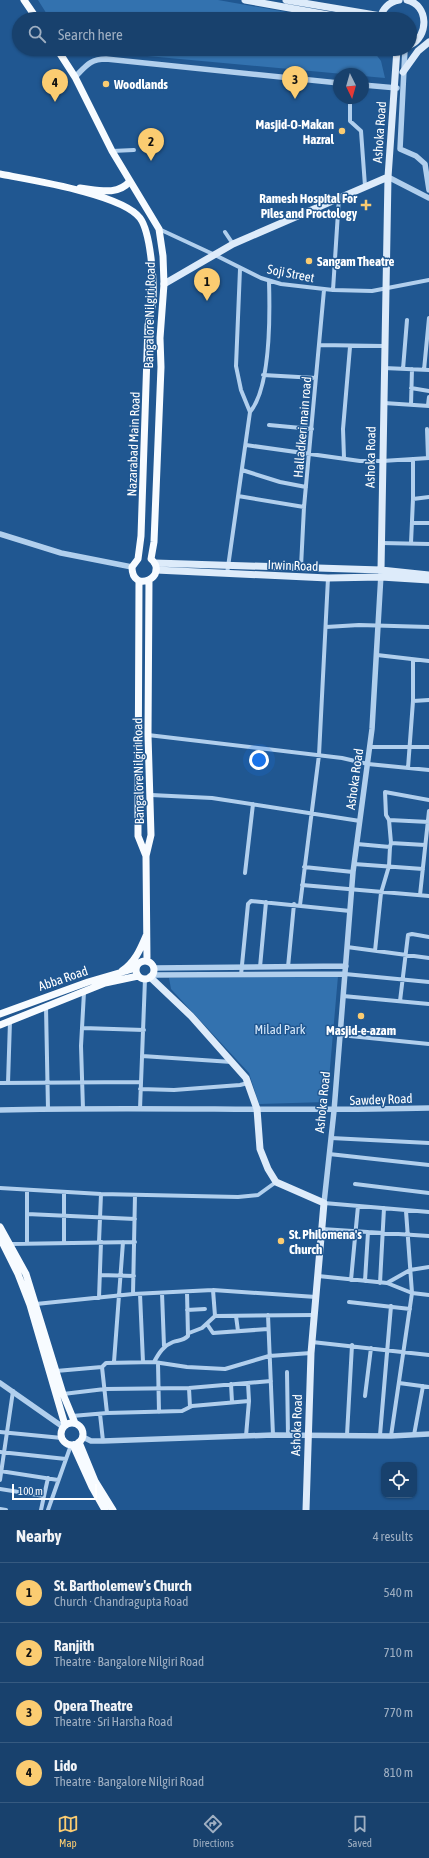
<!DOCTYPE html>
<html lang="en">
<head>
<meta charset="utf-8">
<style>
	:root { --surface:#18416d; --page:#254c75; --text:#f1f3f6; --muted:#9fafc2; --line:#365a80; --accent:#fbcc71 }
	body { margin:0; font-family:"Asap Condensed",sans-serif; background:var(--page); color:var(--text) }
	.controls { position:absolute; right:12px; bottom:12px; display:grid; overflow:hidden; border-radius:8px; box-shadow:0 1px 3px #0004 }
	.controls button { width:36px; height:36px; display:grid; place-items:center; padding:0; border:0; border-bottom:1px solid var(--line); background:var(--surface); color:var(--text); font:20px sans-serif }
	.compass { position:absolute; left:333px; top:68px; width:36px; height:36px; border-radius:50%; background:var(--surface); box-shadow:0 1px 3px #0004; rotate:175deg }
	.scale { position:absolute; left:12px; bottom:10px; width:85px; box-sizing:border-box; padding-left:4px; border:2px solid #fff; border-top:0; font-size:11px; line-height:14px; white-space:nowrap; color:#fff; -webkit-text-stroke:3px #205791; paint-order:stroke }
	.you { position:absolute; left:259px; top:760px; width:14px; height:14px; margin:-10px; border:3px solid #fff; border-radius:50%; background:#1a73e8; box-shadow:0 0 0 6px #1a73e833 }
	.badge { display:grid; place-items:center; width:26px; height:26px; border-radius:50%; background:var(--accent); color:#111; font-size:13px; font-weight:700 }
	.pin { position:absolute; translate:-50% -33px; filter:drop-shadow(0 1px 2px #0008) }
	.pin::after { content:''; position:absolute; top:21px; width:14px; height:12px; background:inherit; clip-path:polygon(0 0,100% 0,50% 100%) }
	.list { margin:0; padding:0; list-style:none }
	h2 { display:flex; justify-content:space-between; align-items:center; height:52px; margin:0; padding:0 16px; font-size:17px }
	h2 small { font-size:13px; font-weight:400; color:var(--muted) }
	.list li { display:grid; grid-template-columns:26px 1fr auto; gap:12px; align-items:center; box-sizing:border-box; height:60px; padding:0 16px; border-top:1px solid var(--line) }
	.list b { display:block; font-size:15px; white-space:nowrap }
	.list p { margin:0; font-size:13px; white-space:nowrap; color:var(--muted) }
	.list em { font-size:13px; font-style:normal; color:var(--muted) }
	.icon { flex:none; width:22px; height:22px; fill:none; stroke:currentColor; stroke-width:2; stroke-linecap:round; stroke-linejoin:round }
	.map { position:relative; flex:none; width:429px; height:1510px; overflow:hidden }
	.search { position:absolute; background:var(--surface); box-shadow:0 1px 3px #0004; left:12px; right:12px; top:12px; height:44px; display:flex; align-items:center; gap:10px; box-sizing:border-box; padding:0 14px; border-radius:22px; color:var(--muted); font-size:15px }
	.sheet { height:292px; background:var(--surface) }
	nav { display:flex; justify-content:space-around; align-items:center; box-sizing:border-box; height:56px; border-top:1px solid var(--line); background:var(--surface); font-size:11px; color:var(--muted) }
	nav a { display:grid; justify-items:center; gap:2px }
	nav .on { color:var(--accent) }
	.map>svg:first-child { display:block }
	.green { fill:#3372af }
	.lines { fill:none; stroke-linecap:round; stroke-linejoin:round }
	.minor { stroke:#b1cfed; stroke-width:4 }
	.tertiary { stroke:#b1cfed; stroke-width:5.5 }
	.secondary { stroke:#ddebfa; stroke-width:7 }
	.primary { stroke:#f7fbff; stroke-width:7 }
	.poi-dot { fill:#fbcc71; stroke:#205791; stroke-width:1.5 }
	.labels { text-anchor:middle; stroke-width:3; stroke-linejoin:round; paint-order:stroke }
	.poi-label { font-size:13px; font-weight:bold; fill:#fff; stroke:#205791; text-anchor:start }
	.street-label { font-size:13px; fill:#fff; stroke:#205791 }
	.park-label { font-size:13px; fill:#d6e8fa; stroke:#205791 }
</style>
</head>
<body>
<div class="map">
<svg width="429" height="1510" viewBox="0 0 429 1510">
	<rect width="100%" height="100%" fill="#205791"/>
	<path class="green" d="M38,0H218L326,19H50Z
		M71,49H372L381,61L385,78L363,76V74H343Z
		M338,976L327,1102L259,1104L249,1073L171,989L169,978Z"/>
	<g class="lines">
		<path class="minor" d="M350,98V121L361,131L365,186
			M112,151L134,150
			M159,229L215,255L261,278L281,284L333,290L372,291L429,280
			M225,232L233,244
			M333,290L339,197
			M319,345L384,346
			M384,368L429,370
			M403,369L407,320
			M424,370L429,318
			M263,375L316,378
			M411,388L429,391
			M384,403L429,406
			M411,405L412,369
			M428,405L429,397
			M250,412C271,387 270,314 269,281
			M269,425L312,429
			M427,429L428,458
			M246,445L360,461H382L429,458
			M344,458L343,429L350,347
			M413,459V499L429,497
			M242,470L280,482L306,487
			M238,496L304,507
			M413,523H429
			M382,543L429,544
			M411,543L413,499
			M301,567L304,507L324,290
			M227,574L250,412L241,390L236,366L240,269
			M326,627L359,625L429,627
			M377,655L429,661
			M413,701L429,700
			M148,735L342,758L368,764L429,770
			M371,747H429
			M408,768L413,701V660
			M151,795L212,798L360,821
			M429,800L385,792L386,815L389,820L429,822
			M389,820L391,843
			M357,844L390,847L391,843L425,845
			M354,864L423,869
			M304,867L353,872
			M245,873L253,804
			M302,885L429,896
			M420,895L429,811
			M300,905L319,755L328,578
			M347,947L429,958
			M375,951L381,893L389,866L390,847
			M260,967L266,902
			M288,967L294,904
			M345,974L429,982
			M241,975L248,904L251,901L350,911
			M343,996L429,1004
			M400,1001L408,935L412,934L429,937
			M46,1007L48,1109
			M83,1028L144,1030
			M340,1035L429,1044
			M142,1056L232,1062
			M0,1083L140,1082
			M8,1083L10,1021
			M140,1089L174,1090L240,1085L248,1083
			M83,1109L81,1046L84,992
			M140,1109L145,979
			M331,1138L429,1143
			M329,1154L429,1165
			M355,1184L429,1193
			M0,1188L101,1194L238,1197L258,1195L276,1182
			M324,1203L429,1212
			M27,1214L135,1219
			M322,1229L429,1236
			M99,1242L101,1194
			M27,1243V1190
			M64,1243V1192
			M10,1244L135,1242
			M100,1275L134,1276
			M318,1276L387,1283L412,1293L429,1295
			M351,1280L358,1206
			M365,1281L368,1232
			M380,1283L384,1208
			M387,1283L410,1270L429,1267
			M213,1290L215,1316
			M162,1293L164,1346
			M133,1294L135,1195
			M140,1294L143,1362
			M99,1298L101,1242
			M349,1302L410,1309
			M36,1304L133,1294L213,1290L316,1297
			M187,1310L205,1309
			M268,1315L273,1435
			M236,1316L238,1331
			M207,1324L213,1333L268,1329
			M189,1333L202,1328L215,1316L314,1315
			M312,1342L429,1355
			M114,1362L123,1242
			M154,1362C159,1353 163,1346 173,1342C178,1340 183,1341 188,1336L187,1292
			M158,1363L159,1412
			M102,1367L107,1413
			M56,1371L102,1367L106,1363L154,1362L187,1367L225,1369L269,1356L311,1353
			M287,1372L288,1435
			M248,1383L249,1401
			M399,1383L429,1387
			M231,1384L232,1402
			M189,1388L190,1407
			M63,1394L105,1389L189,1388L271,1381
			M365,1396L371,1348
			M100,1414L103,1441
			M72,1416L107,1413L182,1411L192,1406L249,1401L246,1436
			M0,1432L62,1438
			M347,1435L352,1345
			M380,1435L391,1306
			M414,1435L423,1386
			M391,1436L412,1293L406,1211
			M0,1452L66,1459
			M0,1471L58,1480
			M0,1480L13,1391
			M0,1489L44,1496L48,1478
			M0,1509L6,1510
			M41,1510L44,1496
			M48,1510L71,1445"/>
		<path class="tertiary" d="M405,49L400,149L416,156L425,164L429,190
			M75,77C86,66 90,59 106,59L339,83
			M363,85L397,88
			M388,177L429,198
			M0,534L61,553L132,567
			M154,968L346,966
			M152,975L345,974
			M0,1110C143,1106 286,1112 429,1108
			M324,1203L334,1111L353,872L372,729L381,574
			M0,1383L63,1427
			M83,1437L91,1441H103L273,1435L391,1436L429,1434"/>
		<path class="secondary" d="M245,0L351,19
			M286,0L381,16
			M407,0C429,5 429,37 410,45
			M380,19C382,9 389,2 399,0
			M403,72L418,51L429,42
			M164,284L233,244L388,177
			M155,563L381,570L429,575
			M156,570L328,578L381,577L429,580
			M381,570L388,177L397,49
			M150,977L191,1016L246,1078L257,1109L260,1149L268,1169L276,1182L324,1203L311,1353L306,1510"/>
		<path class="primary" d="M24,0L37,19
			M0,174C31,180 122,194 140,218C151,233 154,282 153,301C152,309 150,317 148,325L141,536L138,559L132,567C132,595 170,576 151,559L154,542L161,367L160,338L164,284L163,256L159,229L112,151L75,77L57,49
			M80,188C98,190 118,196 130,181
			M139,581L138,816V836L146,856
			M147,961L146,856L151,835L148,735L149,580
			M136 970a9 9 0 1 1 18 0a9 9 0 1 1-18 0Z
			M122,971C135,962 140,950 146,936
			M0,1014L88,982L136,968
			M0,1025L105,983L138,976
			M0,1227L26,1274L63,1394L75,1423
			M0,1238L18,1274L30,1305L65,1425
			M61 1434a11 11 0 1 1 22 0a11 11 0 1 1-22 0Z
			M79,1442L95,1481L113,1510
			M73,1445L92,1487L105,1510"/>
	</g>
	<g class="poi-dot">
		<circle cx="106" cy="84" r="4"/>
		<circle cx="342" cy="131" r="4"/>
		<path d="M364 199h4v4h4v4h-4v4h-4v-4h-4v-4h4z"/>
		<circle cx="309" cy="261" r="4"/>
		<circle cx="361" cy="1016" r="4"/>
		<circle cx="281" cy="1241" r="4"/>
	</g>
	<g class="labels">
		<g class="poi-label">
			<text x="114" y="89">Woodlands</text>
			<text x="334" y="129" text-anchor="end">Masjid-O-Makan<tspan x="334" dy="15">Hazral</tspan></text>
			<text x="357" y="203" text-anchor="end">Ramesh Hospital For<tspan x="357" dy="15">Piles and Proctology</tspan></text>
			<text x="317" y="266">Sangam Theatre</text>
			<text x="361" y="1035" text-anchor="middle">Masjid-e-azam</text>
			<text x="289" y="1239">St. Philomena's<tspan x="289" dy="15">Church</tspan></text>
		</g>
		<g class="street-label">
			<text transform="translate(379 132) rotate(-86)" y="5">Ashoka Road</text>
			<text transform="translate(291 273) rotate(11)" y="5">Soji Street</text>
			<text transform="translate(149 315) rotate(-89)" y="5">Bangalore Nilgiri Road</text>
			<text transform="translate(302 427) rotate(-85)" y="5">Halladkeri main road</text>
			<text transform="translate(133 444) rotate(-88)" y="5">Nazarabad Main Road</text>
			<text transform="translate(370 457) rotate(-89)" y="5">Ashoka Road</text>
			<text transform="translate(293 565) rotate(2)" y="5">Irwin Road</text>
			<text transform="translate(138 771) rotate(-91)" y="5">Bangalore Nilgiri Road</text>
			<text transform="translate(354 779) rotate(-82)" y="5">Ashoka Road</text>
			<text transform="translate(63 978) rotate(-19)" y="5">Abba Road</text>
			<text transform="translate(381 1099) rotate(-2)" y="5">Sawdey Road</text>
			<text transform="translate(322 1102) rotate(-84)" y="5">Ashoka Road</text>
			<text transform="translate(296 1425) rotate(-88)" y="5">Ashoka Road</text>
		</g>
		<g class="park-label">
			<text x="280" y="1034">Milad Park</text>
		</g>
	</g>
</svg>
<div class="controls">
<button><svg class="icon" aria-label="locate" viewBox="0 0 24 24"><circle cx="12" cy="12" r="6"/><path d="M12 2v4M12 18v4M2 12h4M18 12h4"/></svg></button>
</div>
<svg class="compass" viewBox="-18 -18 36 36"><path d="M0-13l5 13h-10z" fill="#e53935"/><path d="M0 13l5-13h-10z" fill="#9fafc2"/></svg>
<div class="scale">100 m</div>
<div class="you"></div>
<div class="pin badge" style="left:207px;top:301px">1</div>
<div class="pin badge" style="left:151px;top:161px">2</div>
<div class="pin badge" style="left:295px;top:99px">3</div>
<div class="pin badge" style="left:55px;top:102px">4</div>
<div class="search"><svg class="icon" aria-label="search" viewBox="0 0 24 24"><circle cx="10" cy="10" r="6"/><path d="M15 15l6 6"/></svg>Search here</div>
</div>
<section class="sheet">
<h2>Nearby<small>4 results</small></h2>
<ul class="list">
<li><span class="badge">1</span><div><b>St. Bartholemew's Church</b><p>Church · Chandragupta Road</p></div><em>540 m</em></li>
<li><span class="badge">2</span><div><b>Ranjith</b><p>Theatre · Bangalore Nilgiri Road</p></div><em>710 m</em></li>
<li><span class="badge">3</span><div><b>Opera Theatre</b><p>Theatre · Sri Harsha Road</p></div><em>770 m</em></li>
<li><span class="badge">4</span><div><b>Lido</b><p>Theatre · Bangalore Nilgiri Road</p></div><em>810 m</em></li>
</ul>
</section>
<nav>
<a class="on"><svg class="icon" aria-label="map" viewBox="0 0 24 24"><path d="M3 6l6-2 6 2 6-2v14l-6 2-6-2-6 2zM9 4v14M15 6v14"/></svg>Map</a>
<a><svg class="icon" aria-label="directions" viewBox="0 0 24 24"><path d="M12 3l9 9-9 9-9-9zM9 14v-3h6M13 9l2 2-2 2"/></svg>Directions</a>
<a><svg class="icon" aria-label="saved" viewBox="0 0 24 24"><path d="M7 4h10v16l-5-4-5 4z"/></svg>Saved</a>
</nav>
</body>
</html>
